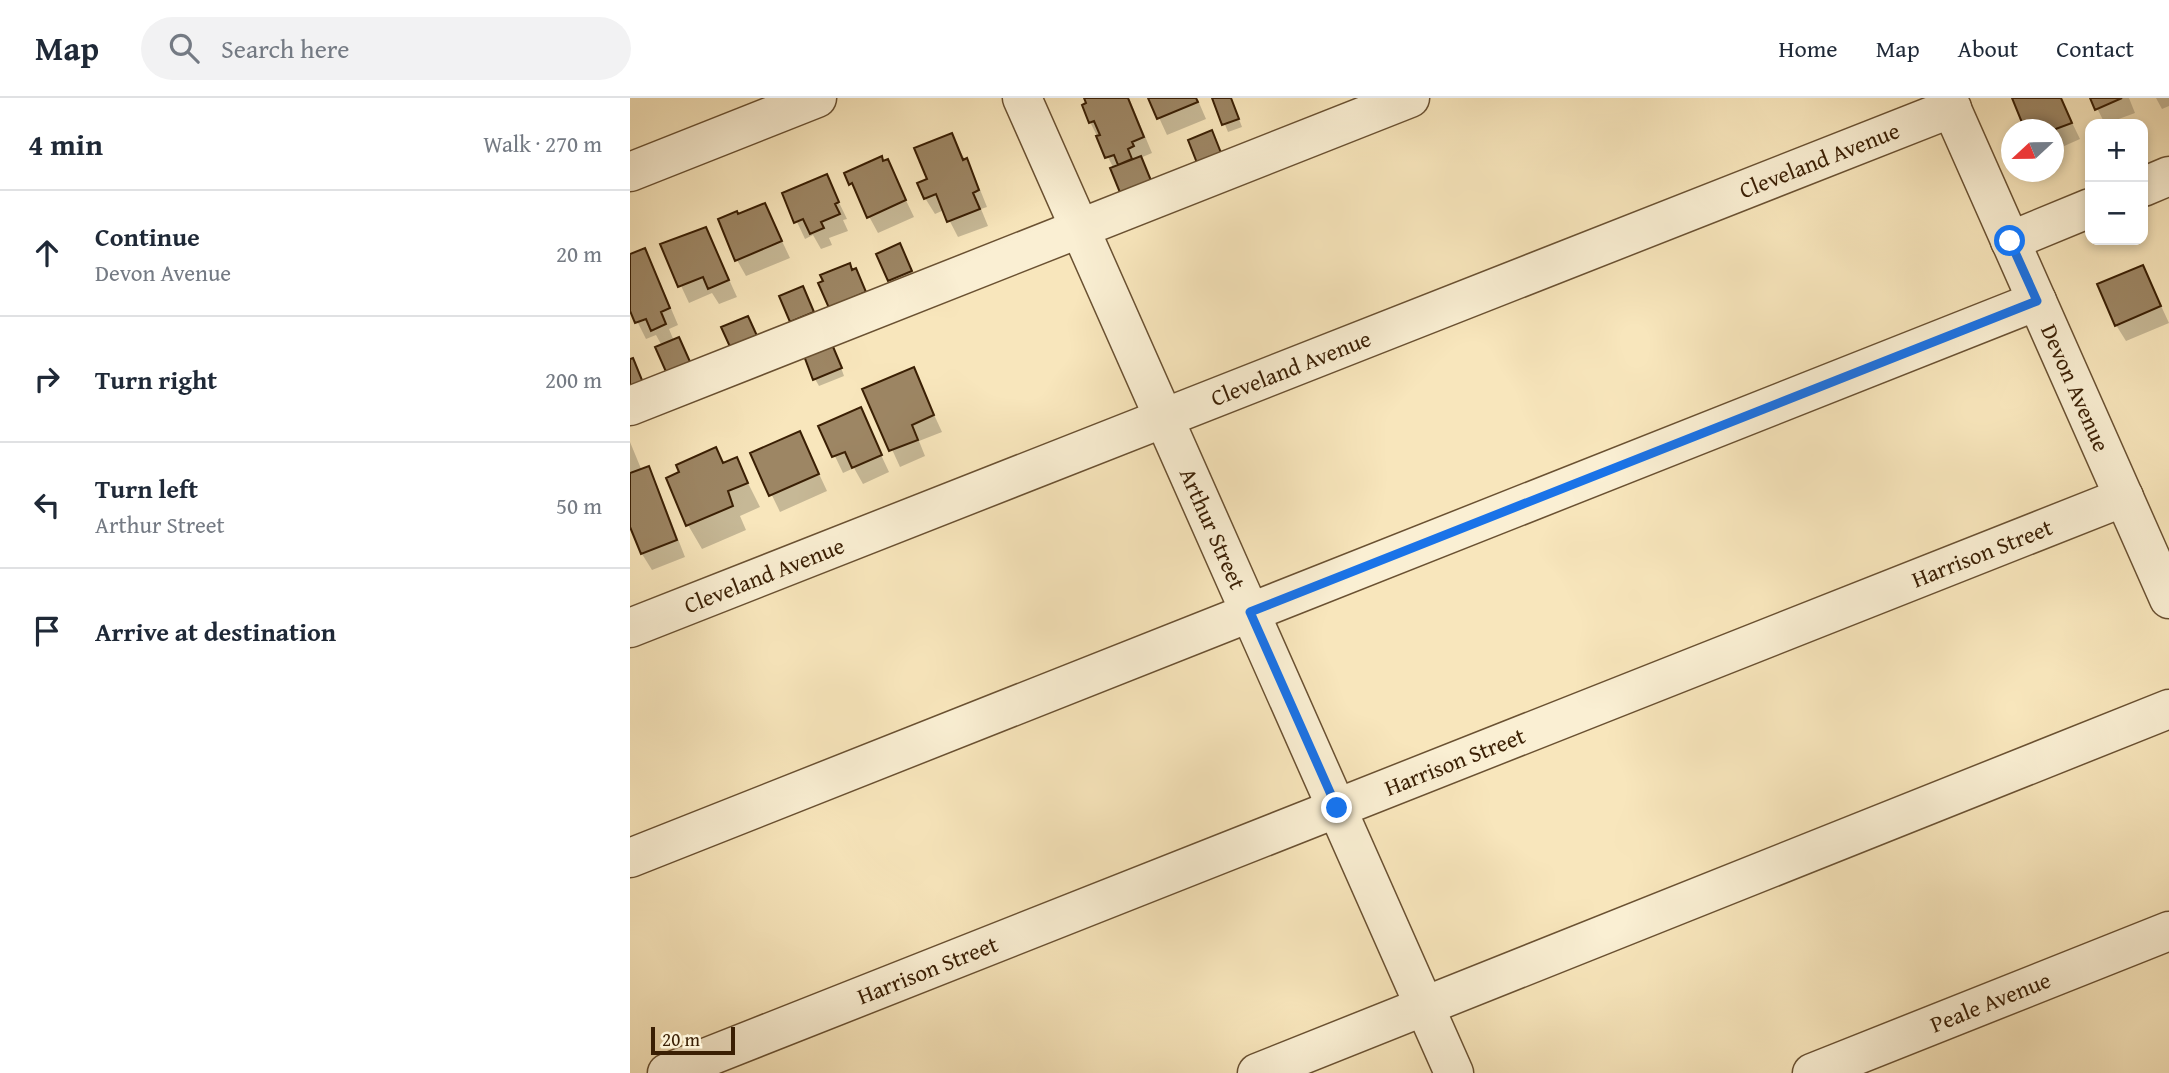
<!DOCTYPE html>
<html lang="en">
<head>
<meta charset="utf-8">
<style>
	:root { --surface:#fff; --page:#f2f2f3; --text:#1f2937; --muted:#747a83; --line:#e0e1e3 }
	body { margin:0; font-family:"Gentium Book Plus",serif; background:var(--page); color:var(--text) }
	.controls { position:absolute; right:21px; top:21px; display:grid; overflow:hidden; border-radius:14px; box-shadow:0 4px 10px #0003 }
	.controls button { width:63px; height:63px; display:grid; place-items:center; padding:0; border:0; border-bottom:2px solid var(--line); background:var(--surface); color:var(--text); font:35px sans-serif }
	.compass { position:absolute; left:1371px; top:21px; width:63px; height:63px; border-radius:50%; background:var(--surface); box-shadow:0 4px 10px #0003; rotate:248deg }
	.scale { position:absolute; left:21px; bottom:18px; width:84px; box-sizing:border-box; padding-left:7px; border:4px solid #3a1f04; border-top:0; font-size:19px; line-height:24px; white-space:nowrap; color:#3a1f04; -webkit-text-stroke:5px #faefd3; paint-order:stroke }
	.stop { position:absolute; width:21px; height:21px; margin:-16px; border:5px solid #1a73e8; border-radius:50%; background:#fff }
	.stop.end { background:#1a73e8; border-color:#fff; box-shadow:0 2px 7px #0008 }
	.list { margin:0; padding:0; list-style:none }
	h2 { display:flex; justify-content:space-between; align-items:center; height:91px; margin:0; padding:0 28px; font-size:30px }
	h2 small { font-size:23px; font-weight:400; color:var(--muted) }
	.list li { display:grid; grid-template-columns:46px 1fr auto; gap:21px; align-items:center; box-sizing:border-box; height:126px; padding:0 28px; border-top:2px solid var(--line) }
	.list b { display:block; font-size:26px; white-space:nowrap }
	.list p { margin:0; font-size:23px; white-space:nowrap; color:var(--muted) }
	.list em { font-size:23px; font-style:normal; color:var(--muted) }
	.icon { flex:none; width:38px; height:38px; fill:none; stroke:currentColor; stroke-width:2; stroke-linecap:round; stroke-linejoin:round }
	.map { position:relative; flex:none; width:1539px; height:975px; overflow:hidden }
	header { display:flex; align-items:center; gap:42px; box-sizing:border-box; height:98px; padding:0 35px; background:var(--surface); border-bottom:2px solid var(--line) }
	header strong { font-size:33px }
	nav { display:flex; gap:38px; margin-inline-start:auto; font-size:24px }
	.search { width:490px; height:63px; background:var(--page); display:flex; align-items:center; gap:18px; box-sizing:border-box; padding:0 24px; border-radius:38px; color:var(--muted); font-size:26px }
	main { display:flex }
	aside { flex:1; background:var(--surface) }
	.map>svg:first-child { display:block }
	.shadow { fill:#0003 }
	.building { fill:#9d8664; stroke:#3a1f04; stroke-width:2 }
	.lines { fill:none; stroke-linecap:round; stroke-linejoin:round }
	.minor-casing { stroke:#6a5132; stroke-width:41 }
	.minor { stroke:#faefd3; stroke-width:38 }
	.route { stroke:#1a73e8; stroke-width:9 }
	.labels { text-anchor:middle; stroke-width:5; stroke-linejoin:round; paint-order:stroke }
	.street-label { font-size:23px; fill:#3a1f04; stroke:#faefd3 }
</style>
</head>
<body>
<header>
<strong>Map</strong>
<div class="search"><svg class="icon" aria-label="search" viewBox="0 0 24 24"><circle cx="10" cy="10" r="6"/><path d="M15 15l6 6"/></svg>Search here</div>
<nav><a>Home</a><a>Map</a><a>About</a><a>Contact</a></nav>
</header>
<main>
<aside>
<h2>4 min<small>Walk · 270 m</small></h2>
<ul class="list">
<li><svg class="icon" aria-label="ahead" viewBox="0 0 24 24"><path d="M12 20V5M6 11l6-6 6 6"/></svg><div><b>Continue</b><p>Devon Avenue</p></div><em>20 m</em></li>
<li><svg class="icon" aria-label="right" viewBox="0 0 24 24"><path d="M7 20v-9h11M14 6l5 5-5 5"/></svg><div><b>Turn right</b></div><em>200 m</em></li>
<li><svg class="icon" aria-label="left" viewBox="0 0 24 24"><path d="M17 20v-9H6M10 6l-5 5 5 5"/></svg><div><b>Turn left</b><p>Arthur Street</p></div><em>50 m</em></li>
<li><svg class="icon" aria-label="arrive" viewBox="0 0 24 24"><path d="M6 21V4h12l-3 4 3 4H6"/></svg><div><b>Arrive at destination</b></div></li>
</ul>
</aside>
<div class="map">
<svg width="1539" height="975" viewBox="0 0 1539 975">
	<rect width="100%" height="100%" fill="#f8e6bc"/>
	<filter id="stains"><feTurbulence type="fractalNoise" baseFrequency=".00286" numOctaves="4"/><feColorMatrix values="0 0 0 0 .2 0 0 0 0 .09 0 0 0 0 .02 0 0 0 .5 -.17"/></filter>
	<radialGradient id="worn" r=".72"><stop offset=".6" stop-color="#630" stop-opacity="0"/><stop offset="1" stop-color="#630" stop-opacity=".3"/></radialGradient>
	<path class="shadow" d="M455,0H499L522,55L484,71L460,24Z
		M520,0H567L576,21L537,37Z
		M584,0H601L612,29L598,34Z
		M1386,0H1430L1450,41L1423,53V32Z
		M1462,0H1499L1505,15L1475,26Z
		M1526,0H1539V8L1532,11Z
		M321,37L345,79L357,109L351,111L358,128L328,139L314,112L305,116L295,100L299,82Z
		M257,63L284,119L248,135L216,76Z
		M196,78L217,121L213,122L218,133L199,140L202,147L191,151L183,137L175,141L154,96Z
		M135,107L160,160L116,178L107,162L108,118Z
		M76,131L107,199L89,206L82,195L59,205L32,147Z
		M14,152L23,168L48,227L39,231L44,243L32,248L26,237L16,241L0,209V158Z
		M274,155L285,181L264,190L259,182Z
		M1513,169L1539,225L1496,243L1486,227Z
		M205,253L214,278L189,288L185,281Z
		M283,271L312,334L289,343L295,358L270,369L235,292Z
		M230,312L259,374L233,386L224,370L213,375L191,329Z
		M170,335L197,393L150,414L122,356Z
		M0,344L12,373L18,371L27,387L55,459L22,472L12,456L0,424Z
		M86,351L94,366L106,361L130,409L110,418L116,432L72,451L58,427Z"/>
	<path class="building" d="M454,0H498L514,39L502,44L504,48L498,51L502,61L488,67L484,57L475,60L466,38L470,37L464,23L459,25L452,7L456,5Z
		M518,0H566L568,4L527,21Z
		M582,0H601L609,21L592,27Z
		M1382,0H1431L1442,25L1423,32H1395Z
		M1460,0H1492L1465,12Z
		M582,32L593,60L569,70L558,42Z
		M322,35L333,62L337,60L349,92L343,95L350,111L317,124L306,96L294,101L287,85L297,81L284,50Z
		M252,58L253,63L258,61L276,102L237,120L222,85L219,87L214,75Z
		M511,58L522,85L491,97L480,70Z
		M197,76L209,104L205,106L210,116L191,124L194,130L180,136L173,121L164,125L152,95Z
		M135,105L152,143L105,163L88,121L107,113L108,116Z
		M76,129L99,182L78,191L73,179L48,189L30,146Z
		M270,145L282,173L258,183L246,156Z
		M15,150L40,210L31,214L36,226L21,233L16,221L5,225L0,213V156Z
		M220,165L222,172L226,170L236,194L199,210L188,185L193,183L190,177Z
		M1513,167L1531,208L1485,228L1467,186Z
		M173,188L184,214L160,224L149,198Z
		M118,218L128,240L101,251L91,229Z
		M49,239L61,266L37,276L25,249Z
		M201,244L212,270L183,282L173,255Z
		M3,260L14,287L0,293V261Z
		M284,269L304,317L282,327L288,342L259,353L232,291Z
		M231,309L252,357L222,370L215,354L202,359L188,328Z
		M170,333L189,376L139,398L120,355Z
		M86,349L93,365L107,359L118,385L98,393L103,408L56,428L36,380L49,374L46,367Z
		M19,368L47,442L11,456L0,429V375Z"/>
	<g class="lines">
		<g class="minor-casing">
			<g id="minor">
				<path id="s1" d="M392,0L824,975"/>
				<path id="s2" d="M1317,0L1539,501"/>
				<path d="M0,74L187,0"/>
				<path d="M1513,89L1539,78"/>
				<path d="M1380,143L1460,110"/>
				<path d="M0,308L780,0"/>
				<path id="s3" d="M0,530L1322,10"/>
				<path d="M0,760L1407,203"/>
				<path id="s4" d="M37,975L1494,399"/>
				<path d="M627,975L1539,611"/>
				<path id="s5" d="M1182,975L1539,833"/>
			</g>
		</g>
		<use href="#minor" class="minor"/>
	</g>
	<g class="lines">
		<path class="route" d="M707,710L620,514L1407,203L1380,143"/>
	</g>
	<g class="labels">
		<g class="street-label">
			<text dy="8" stroke="none"><textPath href="#s3" startOffset="1278">Cleveland Avenue</textPath></text>
			<text dy="8" stroke="none"><textPath href="#s3" startOffset="710">Cleveland Avenue</textPath></text>
			<text dy="8" stroke="none"><textPath href="#s2" startOffset="317">Devon Avenue</textPath></text>
			<text dy="8" stroke="none"><textPath href="#s1" startOffset="471">Arthur Street</textPath></text>
			<text dy="8" stroke="none"><textPath href="#s4" startOffset="1414">Harrison Street</textPath></text>
			<text dy="8" stroke="none"><textPath href="#s3" startOffset="144">Cleveland Avenue</textPath></text>
			<text dy="8" stroke="none"><textPath href="#s4" startOffset="847">Harrison Street</textPath></text>
			<text dy="8" stroke="none"><textPath href="#s4" startOffset="280">Harrison Street</textPath></text>
			<text dy="8" stroke="none"><textPath href="#s5" startOffset="192">Peale Avenue</textPath></text>
		</g>
	</g>
	<rect width="100%" height="100%" filter="url(#stains)"/>
	<rect width="100%" height="100%" fill="url(#worn)"/>
</svg>
<div class="controls">
<button>+</button>
<button>−</button>
</div>
<svg class="compass" viewBox="-18 -18 36 36"><path d="M0-13l5 13h-10z" fill="#e53935"/><path d="M0 13l5-13h-10z" fill="#747a83"/></svg>
<div class="scale">20 m</div>
<div class="stop" style="left:1380px;top:143px"></div>
<div class="stop end" style="left:707px;top:710px"></div>
</div>
</main>
</body>
</html>
